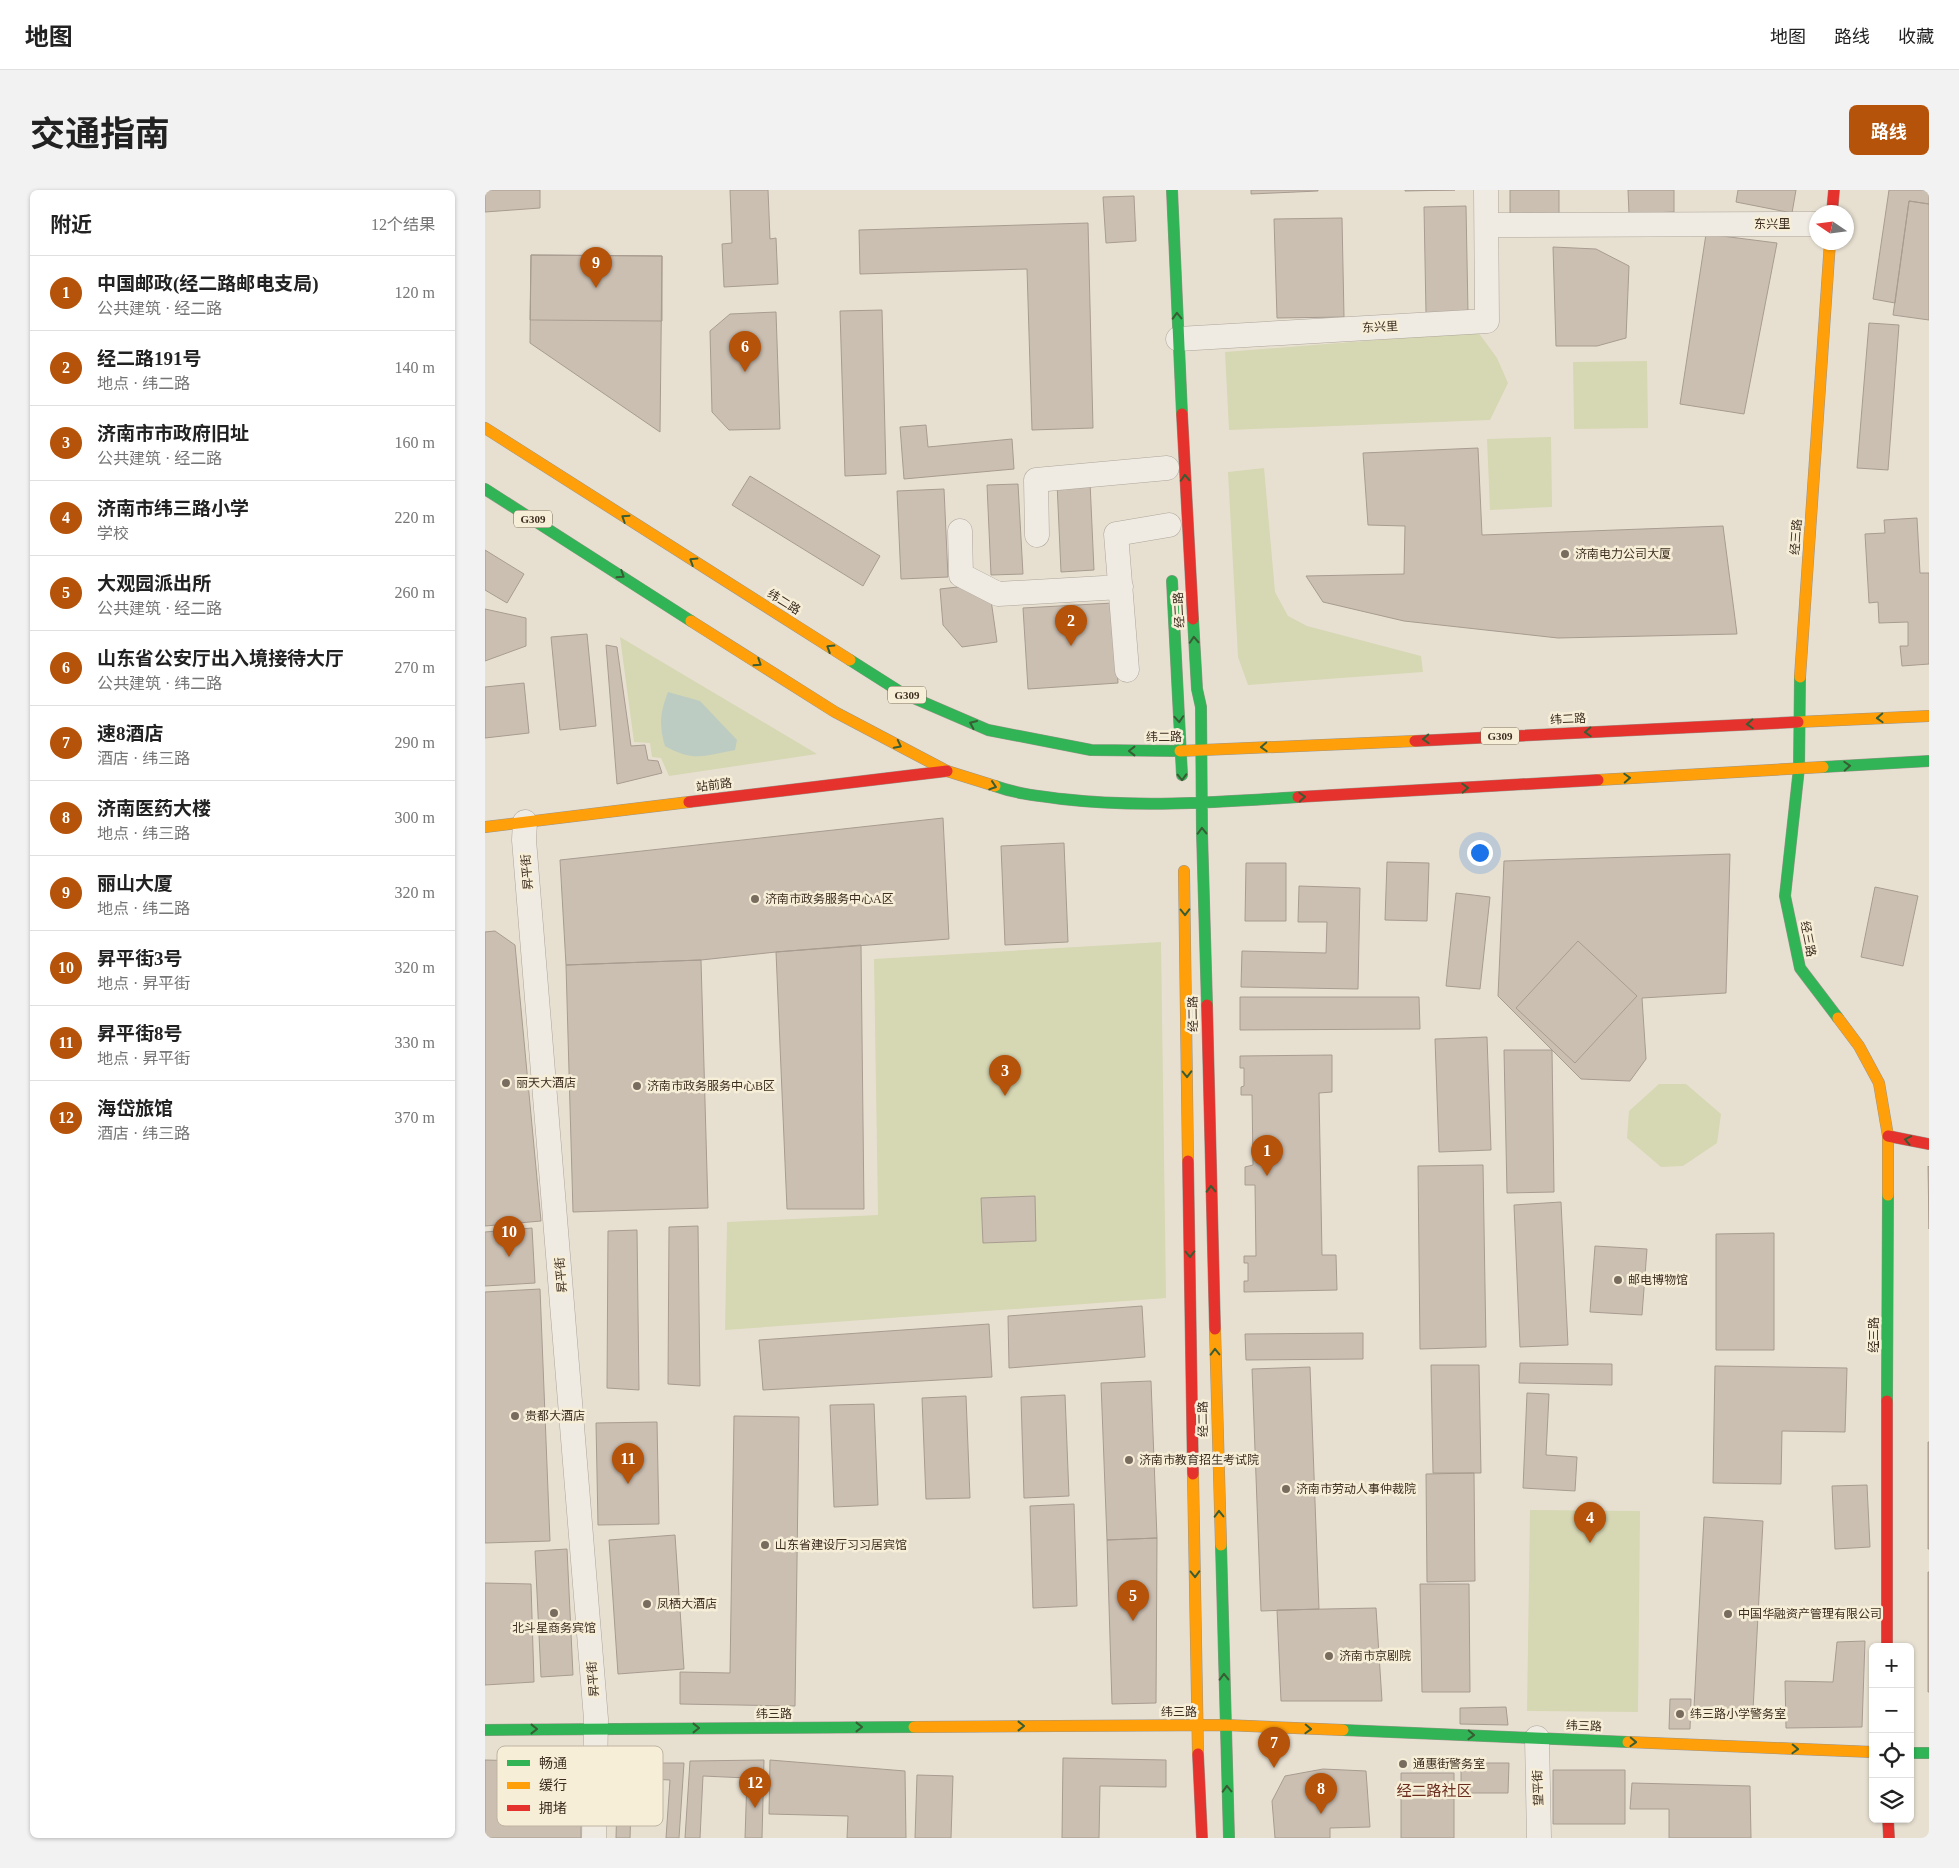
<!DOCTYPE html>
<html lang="zh">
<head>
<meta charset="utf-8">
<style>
	:root { --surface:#fff; --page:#f2f2f2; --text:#222; --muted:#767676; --line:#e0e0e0; --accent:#b45309 }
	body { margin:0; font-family:"Times New Roman","Noto Sans SC",serif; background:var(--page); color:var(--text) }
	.controls { position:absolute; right:15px; bottom:15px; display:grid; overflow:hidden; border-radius:8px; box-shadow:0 1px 4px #0004 }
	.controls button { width:45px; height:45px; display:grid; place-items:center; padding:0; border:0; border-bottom:1px solid var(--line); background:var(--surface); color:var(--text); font:25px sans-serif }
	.compass { position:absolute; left:1324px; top:15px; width:45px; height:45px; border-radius:50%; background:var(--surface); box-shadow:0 1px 4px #0004; rotate:283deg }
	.you { position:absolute; left:994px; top:662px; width:18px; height:18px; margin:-12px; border:4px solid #fff; border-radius:50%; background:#1a73e8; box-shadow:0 0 0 8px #1a73e833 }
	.badge { display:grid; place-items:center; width:32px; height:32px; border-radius:50%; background:var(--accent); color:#fff; font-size:16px; font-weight:700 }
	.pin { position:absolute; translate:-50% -41px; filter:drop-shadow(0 1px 2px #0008) }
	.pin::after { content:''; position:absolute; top:26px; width:18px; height:15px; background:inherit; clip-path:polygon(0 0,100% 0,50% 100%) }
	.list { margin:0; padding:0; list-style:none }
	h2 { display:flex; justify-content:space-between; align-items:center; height:65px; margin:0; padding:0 20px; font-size:21px }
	h2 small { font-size:16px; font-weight:400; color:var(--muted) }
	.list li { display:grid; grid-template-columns:32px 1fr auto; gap:15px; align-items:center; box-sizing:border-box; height:75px; padding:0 20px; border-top:1px solid var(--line) }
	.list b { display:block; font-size:19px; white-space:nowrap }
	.list p { margin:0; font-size:16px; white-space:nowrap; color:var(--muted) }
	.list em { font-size:16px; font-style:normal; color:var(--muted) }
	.icon { flex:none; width:28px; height:28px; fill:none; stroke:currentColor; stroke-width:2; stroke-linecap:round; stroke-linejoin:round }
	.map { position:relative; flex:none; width:1444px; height:1648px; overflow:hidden; border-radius:8px }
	header { display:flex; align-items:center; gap:30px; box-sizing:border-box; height:70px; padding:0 25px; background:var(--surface); border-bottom:1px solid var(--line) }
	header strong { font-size:24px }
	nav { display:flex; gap:28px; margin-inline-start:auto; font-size:18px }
	.intro { display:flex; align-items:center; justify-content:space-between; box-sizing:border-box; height:120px; padding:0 30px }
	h1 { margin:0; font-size:35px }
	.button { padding:12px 22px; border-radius:8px; background:var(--accent); color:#fff; font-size:18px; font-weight:700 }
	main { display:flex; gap:30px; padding:0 30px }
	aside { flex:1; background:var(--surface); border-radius:8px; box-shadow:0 1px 4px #0004 }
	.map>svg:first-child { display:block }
	.green { fill:#d6d7b3 }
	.water { fill:#bcccc2 }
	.building { fill:#cbbfb2; stroke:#a89c90 }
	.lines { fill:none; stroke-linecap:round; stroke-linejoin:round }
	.street-casing { stroke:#ada599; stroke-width:25 }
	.fast-casing { stroke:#9c958a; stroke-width:12 }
	.slow-casing { stroke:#9c958a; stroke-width:12 }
	.jam-casing { stroke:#9c958a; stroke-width:12 }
	.street { stroke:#efebe3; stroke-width:24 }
	.fast { stroke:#30b455; stroke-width:11 }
	.slow { stroke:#ff9f0a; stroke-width:11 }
	.jam { stroke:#e5322d; stroke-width:11 }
	.oneway { stroke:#385d33 }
	.poi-dot { fill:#786c5e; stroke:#f7eed8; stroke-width:2 }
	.labels { text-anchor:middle; stroke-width:5; stroke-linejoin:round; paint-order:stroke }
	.shield { fill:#f7eed8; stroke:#756857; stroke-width:1 }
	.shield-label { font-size:11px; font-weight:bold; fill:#3d2e20 }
	.street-label { font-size:12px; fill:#3d2e20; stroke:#f7eed8 }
	.poi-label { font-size:12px; fill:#3d2e20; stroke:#f7eed8; text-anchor:start }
	.quarter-label { font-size:15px; fill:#6b2e1e; stroke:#f7eed8 }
	.key { fill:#f7eed8; stroke:#bfb4a1; stroke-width:1 }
	.key-label { font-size:14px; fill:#3d2e20 }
</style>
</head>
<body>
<header>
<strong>地图</strong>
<nav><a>地图</a><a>路线</a><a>收藏</a></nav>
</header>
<div class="intro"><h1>交通指南</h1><a class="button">路线</a></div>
<main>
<aside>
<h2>附近<small>12个结果</small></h2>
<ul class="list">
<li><span class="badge">1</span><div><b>中国邮政(经二路邮电支局)</b><p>公共建筑 · 经二路</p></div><em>120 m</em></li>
<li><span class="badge">2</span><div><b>经二路191号</b><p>地点 · 纬二路</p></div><em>140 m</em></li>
<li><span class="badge">3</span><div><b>济南市市政府旧址</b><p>公共建筑 · 经二路</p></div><em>160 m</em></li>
<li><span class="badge">4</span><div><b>济南市纬三路小学</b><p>学校</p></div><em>220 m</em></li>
<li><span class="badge">5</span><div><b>大观园派出所</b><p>公共建筑 · 经二路</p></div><em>260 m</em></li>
<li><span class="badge">6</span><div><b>山东省公安厅出入境接待大厅</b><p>公共建筑 · 纬二路</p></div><em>270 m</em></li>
<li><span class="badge">7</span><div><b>速8酒店</b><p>酒店 · 纬三路</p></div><em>290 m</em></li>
<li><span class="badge">8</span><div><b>济南医药大楼</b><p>地点 · 纬三路</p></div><em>300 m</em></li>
<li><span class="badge">9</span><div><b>丽山大厦</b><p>地点 · 纬二路</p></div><em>320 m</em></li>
<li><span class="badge">10</span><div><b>昇平街3号</b><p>地点 · 昇平街</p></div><em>320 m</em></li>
<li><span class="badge">11</span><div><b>昇平街8号</b><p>地点 · 昇平街</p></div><em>330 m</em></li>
<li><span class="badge">12</span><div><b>海岱旅馆</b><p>酒店 · 纬三路</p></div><em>370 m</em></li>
</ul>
</aside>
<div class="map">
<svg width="1444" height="1648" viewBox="0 0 1444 1648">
	<rect width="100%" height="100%" fill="#e7e0d1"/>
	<path class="green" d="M993,142L1012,168L1023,193L1005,230L744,240L740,162Z
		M1162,171L1163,238L1089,239L1088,172Z
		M1066,247L1067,317L1005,320L1002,249Z
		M779,278L790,402L803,426L822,436L936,466L938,482L763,495L753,467L743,282Z
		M135,447L332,564L184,586L176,568L167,567L165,553L149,552Z
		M676,752L681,1108L240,1140L242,1032L393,1025L389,769Z
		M1174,894H1201L1236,924L1232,953L1198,976L1176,977L1142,948L1144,921Z
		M1045,1320L1155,1321L1153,1522L1042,1521Z"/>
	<path class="water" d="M183,502L215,511L252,550L250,560C219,566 208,572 180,556C174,534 175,523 183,502Z"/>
	<path class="building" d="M0,0H55V18L0,22Z
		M245,0H283L285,49L291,48L293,94L239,97L237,54L247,53Z
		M766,0H833V1L766,4Z
		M920,0H970L920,1Z
		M1025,0H1074V27L1025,28Z
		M1143,0H1189V22L1144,24Z
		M1253,0H1311L1307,23L1251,12Z
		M1404,0H1444V14L1424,11L1410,113L1388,109Z
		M649,6L651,51L621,53L618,7Z
		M1424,11L1444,14V130L1408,125Z
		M981,16L983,122L941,123L939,17Z
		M857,28L859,127L792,128L789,29Z
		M603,33L608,238L547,240L542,79L375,84L374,40Z
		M1221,44L1292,53L1259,224L1195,214Z
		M1068,57L1111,59L1144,76L1141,148L1112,156H1071Z
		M46,65L177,66L175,242L45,153Z
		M46,65L177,66V131L45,130Z
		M397,120L401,284L360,286L355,121Z
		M291,122L295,239L244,240L227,222L225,141L245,124Z
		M1384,133L1414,135L1403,280L1372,278Z
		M441,235L443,257L527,249L529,279L419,289L415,237Z
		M993,258L997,345L1238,336L1252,444L1073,448L919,431L838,412L821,386L919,384L920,336L883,335L878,263Z
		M265,286L395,366L378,396L247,315Z
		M605,292L609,380L576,382L572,293Z
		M533,294L538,384L506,385L502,295Z
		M459,299L463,387L416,389L412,301Z
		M1432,328L1435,383H1444V474L1417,476L1415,456H1423V432L1394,433L1393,412L1384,413L1380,344L1400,343L1399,330Z
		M0,360L39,384L22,413L0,400Z
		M481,396L506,410L512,452L477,457L458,435L455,399Z
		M628,413L633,493L543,499L538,418Z
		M0,419L41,428V456L0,471Z
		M102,444L111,536L75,540L66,447Z
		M121,455L132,457L146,556L160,555L163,570L173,571L177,583L132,594Z
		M39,493L44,543L0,548V497Z
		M458,628L464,749L291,762L216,770L81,775L75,670Z
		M579,653L583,752L520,755L516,656Z
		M1245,664L1241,803L1157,808L1161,869L1145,891L1096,889L1013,806L1019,671Z
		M902,672L944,673L942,731L900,730Z
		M761,673H801V731H760Z
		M814,696L875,698L873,799L756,797L757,761L841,763L842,732H813Z
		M1390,697L1433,706L1418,776L1376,767Z
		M971,703L1005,707L995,799L961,796Z
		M10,741L30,755L56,1031L0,1036V742Z
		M1093,751L1152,806L1090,873L1031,818Z
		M376,755L379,1019H302L291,762Z
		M216,770L223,1018L88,1022L81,775Z
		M755,807H934L935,839L755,840Z
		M1002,847L1006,960L954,962L950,849Z
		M1019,860H1067L1069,1002L1022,1003Z
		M847,865V902L834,903L837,1065H851L852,1100L759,1102V1091H763V1073H759V1066H771L770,995H760V977L768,975L767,905H756V897L759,896V878H755V866Z
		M998,975L1001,1157L935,1159L933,976Z
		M1443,976L1444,977V1039Z
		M550,1006L551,1051L498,1053L496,1008Z
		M1076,1012L1083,1155L1035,1157L1029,1015Z
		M213,1036L215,1196L183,1194L184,1037Z
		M47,1038L50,1093L0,1096V1042Z
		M152,1040L154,1200L122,1198L123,1041Z
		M1289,1043V1160H1231V1044Z
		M1110,1056L1162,1059L1157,1125L1105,1122Z
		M55,1099L65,1351L0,1353V1102Z
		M657,1116L660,1167L524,1178L523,1126Z
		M504,1134L507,1187L278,1200L274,1150Z
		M878,1143V1169L761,1170L760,1144Z
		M1035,1173L1127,1174V1195L1034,1193Z
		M946,1175H994L996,1283H948Z
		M1230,1176L1362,1178L1360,1242L1297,1241L1296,1294L1228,1293Z
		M825,1177L834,1419L776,1421L767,1179Z
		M666,1191L672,1348L622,1350L616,1193Z
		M1042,1203L1064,1204L1061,1265L1092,1267L1090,1301L1038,1298Z
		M580,1205L584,1306L539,1308L536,1207Z
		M481,1206L485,1308L441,1309L437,1208Z
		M389,1214L393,1315L349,1317L345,1215Z
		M249,1226L314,1227L310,1516L195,1514V1482L245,1483Z
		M172,1232L174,1334L113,1335L111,1233Z
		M1443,1252H1444V1359H1443Z
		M989,1283L990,1391L942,1392L941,1284Z
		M1382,1295L1385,1357L1350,1359L1347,1296Z
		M589,1314L592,1416L548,1418L545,1316Z
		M1219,1327L1278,1331L1268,1520L1209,1517Z
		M190,1345L199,1479L133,1484L124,1350Z
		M672,1348L671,1513L627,1514L622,1350Z
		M82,1359L88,1485L56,1487L50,1361Z
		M1443,1382H1444V1502H1443Z
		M0,1393L46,1394L49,1492L0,1495Z
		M935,1394H984L985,1502H937Z
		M891,1418L897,1511H796L792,1420Z
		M1380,1451L1377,1537L1301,1538L1300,1491L1348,1492L1352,1452Z
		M1185,1509H1206L1205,1539H1184Z
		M1021,1517L1023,1535L975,1534V1518Z
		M578,1568L681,1570V1597L615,1596L614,1648H577Z
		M0,1570L75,1572L96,1607V1648H0Z
		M279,1570L277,1648H260L262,1588L218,1586L215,1648H200L205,1571Z
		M285,1570L420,1581L421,1648H362L363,1626L284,1624Z
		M133,1573H199L194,1648H181L185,1590L147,1588L145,1648H131Z
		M976,1573H1024L1023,1603H976Z
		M838,1579L881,1581L885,1637L845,1638V1648H790L787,1611L800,1586Z
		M1068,1580H1140V1634H1068Z
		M916,1583H969V1648H916Z
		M432,1585L468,1586L466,1648H430Z
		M1147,1593L1265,1596L1266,1648H1184V1619H1145Z"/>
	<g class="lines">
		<g class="street-casing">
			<path id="street" d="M1002,35L1332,34
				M693,149L1002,131L1001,0
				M475,341L476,385L513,404L636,397
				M552,345L551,290L682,278
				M642,480L631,344L684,335
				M40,632L39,650L111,1529L109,1648
				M1052,1548L1054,1648"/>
		</g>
		<g class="fast-casing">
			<path id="fast" d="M687,0L697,224
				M0,299L206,431
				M687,391L697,585
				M708,429L712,499L716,517L717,643L722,815
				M365,470L417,503L503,540L606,560L695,561
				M1315,487L1314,578L1300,706L1315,778L1353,828
				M1338,577L1444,571
				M510,596C532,604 554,606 577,609C655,618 734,612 813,607
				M1402,1211L1403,1005
				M736,1355L744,1648
				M0,1540L429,1537
				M858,1540L1143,1552
				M1425,1563H1444"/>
		</g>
		<g class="slow-casing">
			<path id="slow" d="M0,238L365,470
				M206,431L350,522L462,581L510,596
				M1315,487L1345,52
				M1313,532L1444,526
				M695,561L930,551
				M1113,590L1338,577
				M0,637L204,612
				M699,681L703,971
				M1353,828L1374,856L1394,893L1403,946V1005
				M730,1139L736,1355
				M708,1284L713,1564
				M429,1537L740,1535L858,1540
				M1143,1552L1388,1562"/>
		</g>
		<g class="jam-casing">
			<path id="jam" d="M1347,22L1349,0
				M697,224L708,429
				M930,551L1313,532
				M813,607L1113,590
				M204,612L462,581
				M722,815L730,1139
				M1403,946L1444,954
				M703,971L708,1284
				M1402,1457V1211
				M713,1564L717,1648
				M1403,1629L1404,1648"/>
		</g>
		<use href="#street" class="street"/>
		<use href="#fast" class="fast"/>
		<use href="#slow" class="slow"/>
		<use href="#jam" class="jam"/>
	</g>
	<defs><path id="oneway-chevron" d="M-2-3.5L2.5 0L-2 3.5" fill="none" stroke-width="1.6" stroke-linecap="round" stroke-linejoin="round" transform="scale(1.25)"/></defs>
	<g class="oneway">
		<use href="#oneway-chevron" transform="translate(692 126) rotate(-92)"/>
		<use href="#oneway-chevron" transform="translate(700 288) rotate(-93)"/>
		<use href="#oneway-chevron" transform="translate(140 328) rotate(-147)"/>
		<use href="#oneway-chevron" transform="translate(208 371) rotate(-148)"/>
		<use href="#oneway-chevron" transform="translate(136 385) rotate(33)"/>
		<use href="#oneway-chevron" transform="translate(709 450) rotate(-93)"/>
		<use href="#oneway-chevron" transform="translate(345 458) rotate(-148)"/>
		<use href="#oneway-chevron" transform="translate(273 473) rotate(33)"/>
		<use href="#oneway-chevron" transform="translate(1395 528) rotate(178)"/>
		<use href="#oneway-chevron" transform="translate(694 529) rotate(86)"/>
		<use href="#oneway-chevron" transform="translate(488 534) rotate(-156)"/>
		<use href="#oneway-chevron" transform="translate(1265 534) rotate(177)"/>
		<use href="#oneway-chevron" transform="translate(1103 542) rotate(177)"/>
		<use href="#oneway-chevron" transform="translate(941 549) rotate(177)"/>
		<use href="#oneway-chevron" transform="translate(413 555) rotate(27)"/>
		<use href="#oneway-chevron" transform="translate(779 557) rotate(177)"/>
		<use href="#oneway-chevron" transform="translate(647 561) rotate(-180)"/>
		<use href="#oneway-chevron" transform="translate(1362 576) rotate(-3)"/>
		<use href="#oneway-chevron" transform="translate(697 587) rotate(88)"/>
		<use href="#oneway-chevron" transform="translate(1142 588) rotate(-3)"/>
		<use href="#oneway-chevron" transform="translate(508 596) rotate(18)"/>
		<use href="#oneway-chevron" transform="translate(980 598) rotate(-3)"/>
		<use href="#oneway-chevron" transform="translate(817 607) rotate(-3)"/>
		<use href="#oneway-chevron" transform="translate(717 641) rotate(-91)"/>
		<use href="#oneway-chevron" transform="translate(700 722) rotate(89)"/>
		<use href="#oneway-chevron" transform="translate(702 884) rotate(89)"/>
		<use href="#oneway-chevron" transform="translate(1423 950) rotate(-169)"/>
		<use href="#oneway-chevron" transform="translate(726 999) rotate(-91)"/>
		<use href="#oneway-chevron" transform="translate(705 1064) rotate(89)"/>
		<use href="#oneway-chevron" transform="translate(730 1162) rotate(-91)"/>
		<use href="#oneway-chevron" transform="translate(734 1324) rotate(-91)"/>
		<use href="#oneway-chevron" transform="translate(710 1384) rotate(89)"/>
		<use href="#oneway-chevron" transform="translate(739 1487) rotate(-91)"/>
		<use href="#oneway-chevron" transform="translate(536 1536)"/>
		<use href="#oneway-chevron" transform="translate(374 1537)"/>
		<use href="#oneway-chevron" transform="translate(211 1538)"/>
		<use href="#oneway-chevron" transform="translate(49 1539)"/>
		<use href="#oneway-chevron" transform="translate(823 1539) rotate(2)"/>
		<use href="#oneway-chevron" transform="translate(986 1545) rotate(2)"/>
		<use href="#oneway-chevron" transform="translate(1148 1552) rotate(2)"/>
		<use href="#oneway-chevron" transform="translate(1310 1559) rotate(2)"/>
		<use href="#oneway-chevron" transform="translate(742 1599) rotate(-92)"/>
	</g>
	<g class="poi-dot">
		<circle cx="1080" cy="364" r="5"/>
		<circle cx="270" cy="709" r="5"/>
		<circle cx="21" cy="893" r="5"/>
		<circle cx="152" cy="896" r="5"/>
		<circle cx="1133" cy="1090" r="5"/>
		<circle cx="30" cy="1226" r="5"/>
		<circle cx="644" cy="1270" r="5"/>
		<circle cx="801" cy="1299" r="5"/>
		<circle cx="280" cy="1355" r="5"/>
		<circle cx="162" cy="1414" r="5"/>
		<circle cx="69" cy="1423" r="5"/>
		<circle cx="1243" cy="1424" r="5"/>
		<circle cx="844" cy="1466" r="5"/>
		<circle cx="1195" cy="1524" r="5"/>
		<circle cx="918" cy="1574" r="5"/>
	</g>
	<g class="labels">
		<g class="shield">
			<rect x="29" y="320.5" width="38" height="17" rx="4"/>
			<rect x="403" y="496.5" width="38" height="17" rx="4"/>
			<rect x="996" y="537.5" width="38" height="17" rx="4"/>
		</g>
		<g class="shield-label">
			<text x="48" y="333">G309</text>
			<text x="422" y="509">G309</text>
			<text x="1015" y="550">G309</text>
		</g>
		<g class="street-label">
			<text x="1287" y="38">东兴里</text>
			<text transform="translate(895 137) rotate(-3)" y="4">东兴里</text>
			<text transform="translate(1311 347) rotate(-86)" y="4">经三路</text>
			<text transform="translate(299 412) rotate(32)" y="4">纬二路</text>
			<text transform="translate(694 420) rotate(-93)" y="4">经二路</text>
			<text transform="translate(1083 529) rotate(-3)" y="4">纬二路</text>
			<text x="679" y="551">纬二路</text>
			<text transform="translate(229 595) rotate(-7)" y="4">站前路</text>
			<text transform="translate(42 682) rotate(-95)" y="4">昇平街</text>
			<text transform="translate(1323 749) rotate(79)" y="4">经三路</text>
			<text transform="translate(708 824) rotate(-91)" y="4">经二路</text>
			<text transform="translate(76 1085) rotate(-95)" y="4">昇平街</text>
			<text transform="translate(1389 1145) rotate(-90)" y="4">经三路</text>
			<text transform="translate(718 1229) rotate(-91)" y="4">经二路</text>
			<text transform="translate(108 1489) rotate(-95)" y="4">昇平街</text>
			<text x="694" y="1526">纬三路</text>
			<text x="289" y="1528">纬三路</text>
			<text transform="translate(1099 1536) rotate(2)" y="4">纬三路</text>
			<text transform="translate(1053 1598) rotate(-92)" y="4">望平街</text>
		</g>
		<g class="poi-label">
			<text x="1090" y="368">济南电力公司大厦</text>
			<text x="280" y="713">济南市政务服务中心A区</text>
			<text x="31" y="897">丽天大酒店</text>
			<text x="162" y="900">济南市政务服务中心B区</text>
			<text x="1143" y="1094">邮电博物馆</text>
			<text x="40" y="1230">贵都大酒店</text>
			<text x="654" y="1274">济南市教育招生考试院</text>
			<text x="811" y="1303">济南市劳动人事仲裁院</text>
			<text x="290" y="1359">山东省建设厅习习居宾馆</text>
			<text x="172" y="1418">凤栖大酒店</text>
			<text x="1253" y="1428">中国华融资产管理有限公司</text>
			<text x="69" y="1442" text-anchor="middle">北斗星商务宾馆</text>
			<text x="854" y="1470">济南市京剧院</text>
			<text x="1205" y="1528">纬三路小学警务室</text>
			<text x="928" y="1578">通惠街警务室</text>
		</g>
		<g class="quarter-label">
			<text x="949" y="1606">经二路社区</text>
		</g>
	</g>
	<rect x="12" y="1556" width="166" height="80" rx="8" class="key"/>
	<rect x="22" y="1570" width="23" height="6" fill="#30b455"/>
	<rect x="22" y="1592" width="23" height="7" fill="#ff9f0a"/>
	<rect x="22" y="1615" width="23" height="6" fill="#e5322d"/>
	<g class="key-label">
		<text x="54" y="1578">畅通</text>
		<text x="54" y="1600">缓行</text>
		<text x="54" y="1623">拥堵</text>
	</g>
</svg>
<div class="controls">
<button>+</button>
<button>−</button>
<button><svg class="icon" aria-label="locate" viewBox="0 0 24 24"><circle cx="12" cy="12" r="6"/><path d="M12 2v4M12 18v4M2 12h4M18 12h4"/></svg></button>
<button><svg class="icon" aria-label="layers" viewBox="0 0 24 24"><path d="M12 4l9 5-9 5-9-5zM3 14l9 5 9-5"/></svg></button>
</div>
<svg class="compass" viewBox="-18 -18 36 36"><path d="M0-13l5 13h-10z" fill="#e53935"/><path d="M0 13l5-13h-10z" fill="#767676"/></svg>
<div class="you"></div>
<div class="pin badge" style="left:782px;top:986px">1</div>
<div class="pin badge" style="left:586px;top:456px">2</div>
<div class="pin badge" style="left:520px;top:906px">3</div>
<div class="pin badge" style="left:1105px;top:1353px">4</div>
<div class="pin badge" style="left:648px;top:1431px">5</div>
<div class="pin badge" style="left:260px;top:182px">6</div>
<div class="pin badge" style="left:789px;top:1578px">7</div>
<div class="pin badge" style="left:836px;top:1624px">8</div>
<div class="pin badge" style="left:111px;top:98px">9</div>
<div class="pin badge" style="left:24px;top:1067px">10</div>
<div class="pin badge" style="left:143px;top:1294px">11</div>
<div class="pin badge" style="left:270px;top:1618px">12</div>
</div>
</main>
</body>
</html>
